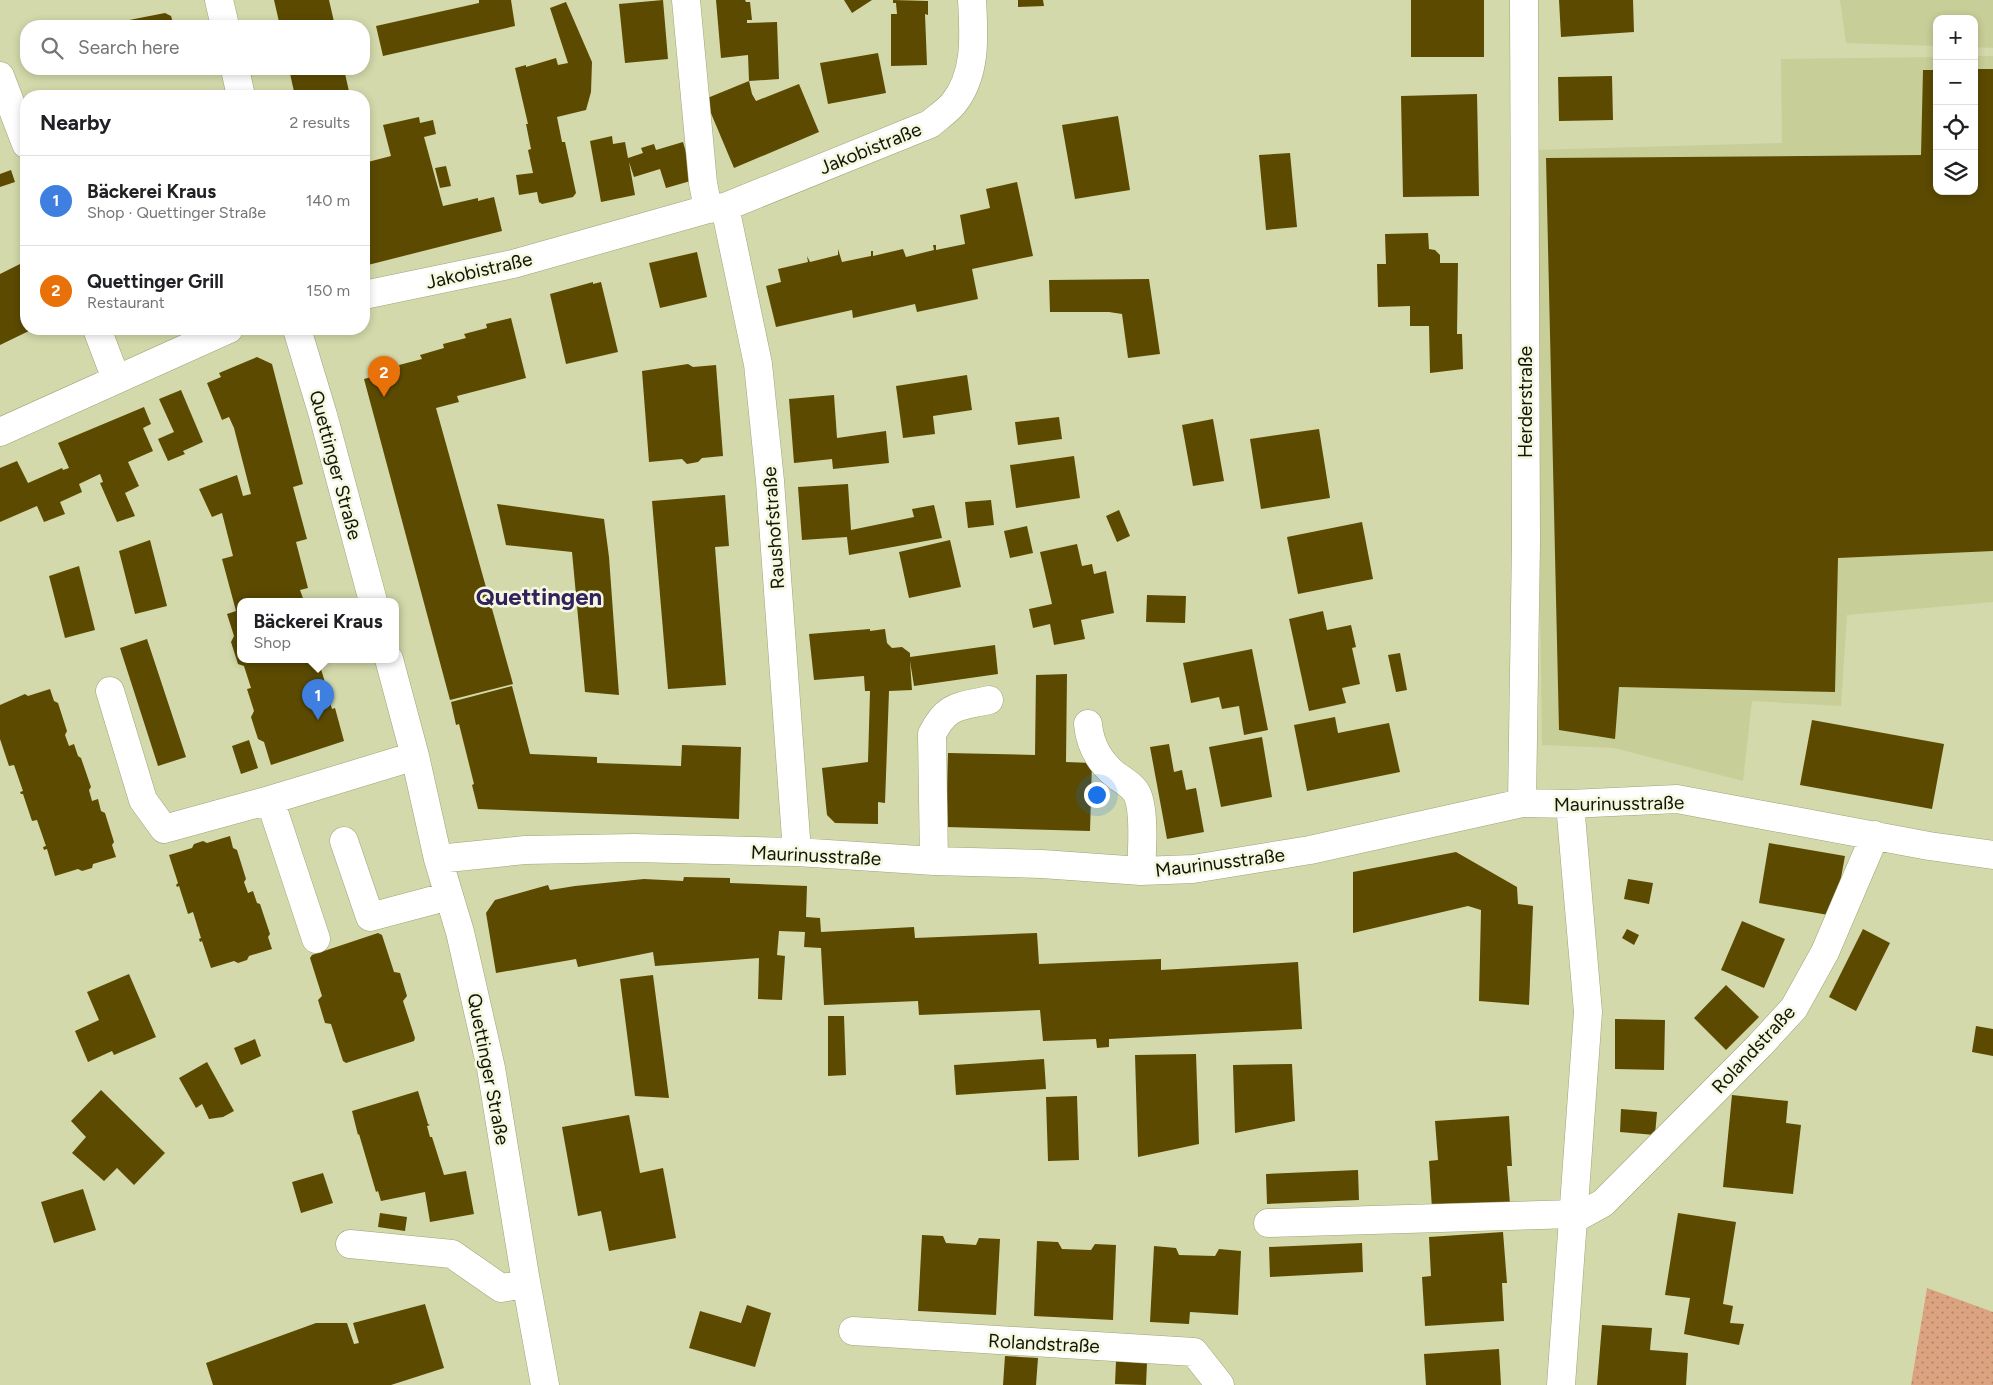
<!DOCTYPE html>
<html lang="en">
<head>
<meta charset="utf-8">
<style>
	:root { --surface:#fff; --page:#f6f6f6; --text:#202124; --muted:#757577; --line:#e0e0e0; --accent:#2563eb }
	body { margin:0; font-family:Figtree,sans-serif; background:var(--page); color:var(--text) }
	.controls { position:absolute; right:15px; top:15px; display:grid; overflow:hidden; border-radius:10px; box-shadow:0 2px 8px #0003 }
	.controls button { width:45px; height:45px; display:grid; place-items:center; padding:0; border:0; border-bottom:1px solid var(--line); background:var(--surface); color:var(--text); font:25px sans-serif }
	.you { position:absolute; left:1096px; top:794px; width:18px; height:18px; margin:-12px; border:4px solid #fff; border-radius:50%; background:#1a73e8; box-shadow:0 0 0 8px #1a73e833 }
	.badge { display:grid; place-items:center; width:32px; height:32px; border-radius:50%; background:var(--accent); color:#fff; font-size:16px; font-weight:700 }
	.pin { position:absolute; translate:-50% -41px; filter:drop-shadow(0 1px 2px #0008) }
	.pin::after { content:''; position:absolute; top:26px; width:18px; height:15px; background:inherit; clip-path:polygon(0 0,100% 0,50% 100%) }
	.popup { position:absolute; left:237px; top:598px; width:162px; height:65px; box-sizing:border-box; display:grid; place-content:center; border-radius:10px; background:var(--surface); filter:drop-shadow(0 1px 4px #0005); font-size:16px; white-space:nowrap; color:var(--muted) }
	.popup b { font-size:19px; color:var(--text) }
	.popup::after { content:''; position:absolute; left:50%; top:100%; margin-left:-10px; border:10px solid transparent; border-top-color:var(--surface) }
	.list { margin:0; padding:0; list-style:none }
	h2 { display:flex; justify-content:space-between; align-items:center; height:65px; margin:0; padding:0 20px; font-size:21px }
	h2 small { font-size:16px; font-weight:400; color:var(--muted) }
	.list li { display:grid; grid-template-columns:32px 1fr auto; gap:15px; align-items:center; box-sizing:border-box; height:90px; padding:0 20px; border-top:1px solid var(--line) }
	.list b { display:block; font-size:19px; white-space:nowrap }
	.list p { margin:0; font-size:16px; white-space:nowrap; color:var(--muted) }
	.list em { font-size:16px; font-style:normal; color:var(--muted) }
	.icon { flex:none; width:28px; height:28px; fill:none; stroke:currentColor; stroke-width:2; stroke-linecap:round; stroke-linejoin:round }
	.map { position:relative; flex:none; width:1993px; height:1385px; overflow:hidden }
	.search { position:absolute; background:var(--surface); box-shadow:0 2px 8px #0003; left:20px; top:20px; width:350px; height:55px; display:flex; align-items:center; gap:12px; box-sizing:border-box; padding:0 18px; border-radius:20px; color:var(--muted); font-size:19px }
	.panel { position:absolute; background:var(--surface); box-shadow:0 2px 8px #0003; left:20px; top:90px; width:350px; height:245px; border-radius:20px }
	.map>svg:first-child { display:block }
	.built { fill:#c8ce97 }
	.grass { fill:url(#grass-dots) }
	.building { fill:#5b4a00 }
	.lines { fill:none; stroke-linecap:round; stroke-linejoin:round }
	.minor-casing { stroke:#9fa477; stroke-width:29 }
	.minor { stroke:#fff; stroke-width:28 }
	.labels { text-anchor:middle; stroke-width:5; stroke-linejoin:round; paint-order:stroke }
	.street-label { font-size:19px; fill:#141605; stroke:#f4f8e0 }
	.district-label { font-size:24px; font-weight:bold; fill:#33215c; stroke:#f4f8e0 }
</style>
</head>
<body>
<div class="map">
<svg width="1993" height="1385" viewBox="0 0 1993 1385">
	<defs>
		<pattern id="grass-dots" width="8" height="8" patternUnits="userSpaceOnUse" patternTransform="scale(1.25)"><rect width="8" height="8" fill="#dba380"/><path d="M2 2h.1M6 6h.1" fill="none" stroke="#b08467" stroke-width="1.8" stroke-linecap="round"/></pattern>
	</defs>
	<rect width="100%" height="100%" fill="#d3d9aa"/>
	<path class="built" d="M1840,0H1993V48L1974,47V19H1937V46L1846,43Z
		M1974,56H1993V602L1847,615L1841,706L1752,701L1743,781L1614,748L1542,745L1534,150L1782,143L1781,59L1937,57V191H1974Z"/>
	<path class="grass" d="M1927,1288L1993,1312V1385H1911Z"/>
	<path class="building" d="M274,0H329L335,26H280Z
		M479,0H511L515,26L383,56L376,26L479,3Z
		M663,0L668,59L625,63L619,4Z
		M716,0H745L746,2H750L752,20H747V23L777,22L779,79L749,81L748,55L721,58Z
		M844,0H872L852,13Z
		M893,0L928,1V15L925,14L927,65L891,66V14H897L896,3H893Z
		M1018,0H1043L1044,6L1018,7Z
		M1411,0H1484V57H1411Z
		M1559,0H1633L1634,32L1561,37Z
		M566,2L592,62L591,92L586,110L557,117L562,142H565L576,193L573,197L542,204L539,202L537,192L519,195L516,175L533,173L528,150L531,149L526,124H528L515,68L526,65V67L556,58L558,65L568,63L550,8Z
		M165,13L171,16L174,26H120L119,22Z
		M878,53L886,93L828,104L820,63Z
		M289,69H344L350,96H295Z
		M1974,69H1993V551L1838,558L1835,692L1619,687L1615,739L1559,730L1546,158L1921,155L1923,70H1937V191H1974Z
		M1612,76L1613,120L1559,121L1558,77Z
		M749,81L752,94L756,101L799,84L819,132L734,168L705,99Z
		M1477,94L1479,196L1403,197L1401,96Z
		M1118,116L1130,190L1075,199L1062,125Z
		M419,117L420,123L433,120L436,134L424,137L443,206L478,198V201L494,197L502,231L364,266V163L391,156L383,125Z
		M612,136L613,144L625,142L628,158L643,153L641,148L654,144L656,150L683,142L694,180L666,188L660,169L634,177L629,162L635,195L601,202L590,141Z
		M1290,153L1297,227L1266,230L1259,155Z
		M446,166L451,186L440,188L435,168Z
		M11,170L15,182L0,187V174Z
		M1017,182L1033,256L972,269L978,299L917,312L915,304L853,318L852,310L776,327L766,286L781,282L778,269L808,262L807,256L810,262L838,255V249L842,262L871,256V251H873V256L903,249L906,257L934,250L933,245H936V250L965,244L960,215L990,208L986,189Z
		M1428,233L1429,249L1435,250L1440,255V263H1458L1457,334H1462L1463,369L1430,373L1429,326H1410V306L1378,307L1377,264H1386L1385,234Z
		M697,252L707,297L660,308L649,263Z
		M26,261V329H33L0,345V274Z
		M1149,279L1160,354L1128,358L1122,314L1109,312H1050L1049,280Z
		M593,282V284L601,282L618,352L566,364L550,294Z
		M511,318L526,378L457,396L459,402L436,408L513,684L450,700L364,379L400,369L399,365L422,359L420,355L444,348L443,344L466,338L464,334L487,328L486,324Z
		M257,357L272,364L303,484L293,487L307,539L296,542L308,588L300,590L304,601H240V659H322L324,665L320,666L329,695L332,698L329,699L332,709L335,708L344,741L271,765L264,742L258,739L251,717L254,711L247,689L251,688L244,666L238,664L231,642L234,636L227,614L236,611L222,559L233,556L222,513L212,517L199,489L237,475L243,496L251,494L234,428L229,417L222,420L207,383L221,377L219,373Z
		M688,364L693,367L716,365L723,456L702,458L698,462L687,464L682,459L649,462L642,371Z
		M967,375L972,410L933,416L935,434L903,438L896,386Z
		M181,390L203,442L183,451L185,454L168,461L158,439L174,432L159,399Z
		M834,395L837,438L886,431L889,463L833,469L832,459L794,463L789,399Z
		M144,407L151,424L143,428L153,451L128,462L139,486L125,493L135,516L117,522L100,483L103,482L100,474L79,484L82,492L60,502L65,514L44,522L37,506L0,522V468L17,461L28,483L62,468L63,470L69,468L58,443Z
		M1059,417L1062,439L1018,445L1015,422Z
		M1213,419L1224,481L1193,486L1182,425Z
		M1319,429L1330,498L1261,509L1250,439Z
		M1074,456L1080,498L1016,508L1010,465Z
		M848,484L851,530L914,517L912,509L934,505L942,538L849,555L847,537L802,540L798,487Z
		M725,495L729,546L715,547L726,685L668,689L652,501Z
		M991,500L994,525L968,528L965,502Z
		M497,504L604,519L609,557L619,695L585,692L572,552L506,545Z
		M1119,510L1130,536L1117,542L1106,516Z
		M1362,522L1373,579L1298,594L1287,537Z
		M1027,526L1033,553L1010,558L1004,531Z
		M150,540L167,606L135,614L119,551Z
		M950,540L961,587L909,598L899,552Z
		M1077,544L1082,566L1092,564L1094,574L1106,571L1114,613L1081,620L1085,639L1054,645L1050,624L1033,628L1029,609L1052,604L1040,552Z
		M79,566L95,630L65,638L49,576Z
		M1147,595L1186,596L1185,623L1146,622Z
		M1323,611L1327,630L1351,625L1356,647L1352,648L1360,684L1342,688L1346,703L1309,711L1289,619Z
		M870,629V631L885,629L887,643L892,648L902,647L910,653V657L995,645L998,674L914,686L910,661L912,690L889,691L885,803L878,802V824L835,823L827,815L822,768L868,762L870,691H865L864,676L814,680L809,634Z
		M147,639L186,757L158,766L120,648Z
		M1252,649L1268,730L1244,735L1239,706L1222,709L1219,697L1191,703L1183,663Z
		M1400,653L1407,690L1396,692L1388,655Z
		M1067,674L1066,762L1092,763L1090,831L946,827L948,753L1035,755L1036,675Z
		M512,686L530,754L597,757V763L681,766L682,745L741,747L739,819L478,809L472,785L474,784L459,724L456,725L451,702Z
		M50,689L54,701L58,703L67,731L65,735L69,746L74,744L78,756L81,758L91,787L89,790L92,801L98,799L101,811L105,813L114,842L112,845L116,857L93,864L92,868L82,871L78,869L55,876L47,849L44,850L43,847L46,846L37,820L32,821L23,794H21L20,792L23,791L14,765L9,766L0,739V705L25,694L28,696Z
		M1335,717L1338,733L1389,723L1400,772L1307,791L1294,725Z
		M1812,720L1944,744L1932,809L1800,785Z
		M1262,737L1272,797L1221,807L1209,747Z
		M249,740L258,768L241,774L232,746Z
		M1169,744L1174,772L1182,770L1186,790L1196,788L1204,832L1167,839L1150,747Z
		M230,836L233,848L237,850L246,879L244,882L248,893L253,891L257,903L260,904L270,934L268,937L272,949L249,956L247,960L238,963L234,961L211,968L202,941L200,942L199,939L201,938L193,912L188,914L179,886L177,887L176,885L178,883L169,855L192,848L194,844L203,841L207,843Z
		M1769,843L1845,856L1834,916L1759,903Z
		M1456,852L1517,887L1518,904L1533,906L1529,1005L1479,1001L1481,910L1468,906L1353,933V872Z
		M684,877L730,878V883L807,886L806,917L820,918L821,932L914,927L915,938L1037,933L1039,964L1161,959V970L1298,962L1302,1029L1109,1039V1047L1097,1048L1096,1039L1043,1041L1040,1010L919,1015L918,1001L824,1005L821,948L804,947L805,932L779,931L777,955L785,956L782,1000L758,999L759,958L655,966L653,952L578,967L576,959L496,973L486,913L495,900L548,885L550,890L575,886L644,879L683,881Z
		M1628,879L1653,883L1649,904L1624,899Z
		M1742,921L1785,939L1764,988L1721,970Z
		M1627,929L1639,935L1634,945L1622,938Z
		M1863,929L1890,943L1856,1011L1829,997Z
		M378,933L382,935L394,972L400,973L407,996L403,1001L415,1038L414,1041L346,1063L343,1061L331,1024L325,1023L318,1000L322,996L310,958L312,955Z
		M129,974L156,1037L114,1055L112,1051L88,1062L75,1031L99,1020L87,992Z
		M653,975L669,1098L635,1096L620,979Z
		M1726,985L1759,1017L1726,1050L1694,1018Z
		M828,1016H844L846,1075L828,1076Z
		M1615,1019L1665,1020L1664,1070L1615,1069Z
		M1976,1026L1993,1029V1056L1972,1052Z
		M255,1039L261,1056L241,1065L234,1048Z
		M1196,1054L1199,1144L1138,1157L1135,1055Z
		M1044,1059L1046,1089L956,1095L954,1065Z
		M207,1062L234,1111L223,1117L209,1119L202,1104L196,1108L179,1078Z
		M1292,1064L1295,1121L1235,1133L1233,1065Z
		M101,1090L165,1153L134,1185L117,1168L104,1181L72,1153L86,1137L71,1121Z
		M418,1091L428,1124L430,1125L427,1126L430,1137H432L444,1175L466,1171L474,1214L430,1222L425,1192L381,1201L378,1191L376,1192L359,1134L358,1135L352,1111Z
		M1732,1095L1788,1101L1786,1123L1801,1125L1793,1194L1723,1187Z
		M1077,1096L1079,1160L1048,1161L1046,1097Z
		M1621,1109L1657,1112L1655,1135L1620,1132Z
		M629,1115L640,1173L663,1168L676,1238L609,1251L601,1211L578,1216L562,1127Z
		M1509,1116L1512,1166H1507L1510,1204L1432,1209L1429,1161L1438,1160L1435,1121Z
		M1358,1170L1359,1200L1267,1204L1266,1174Z
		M323,1173L333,1203L301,1213L292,1182Z
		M83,1189L96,1230L54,1243L41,1202Z
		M380,1213L407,1217L405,1231L378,1227Z
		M1678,1213L1736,1222L1723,1304L1733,1306L1730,1323L1744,1324L1739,1345L1684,1334L1690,1298L1665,1295Z
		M1503,1232L1507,1283H1502L1504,1321L1425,1326L1422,1277L1431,1276L1429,1237Z
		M922,1235L943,1236L946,1243L976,1245L979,1238L1000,1239L996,1315L918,1311Z
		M1037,1241L1058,1242L1062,1249L1091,1250L1095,1244L1116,1245L1113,1320L1034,1316Z
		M1362,1243L1363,1272L1270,1277L1269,1247Z
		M1154,1246L1176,1248L1179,1255L1215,1256L1219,1249L1241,1251L1238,1315L1190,1312L1189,1324L1150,1322Z
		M425,1304L444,1368L391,1385H213L206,1363L316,1323H347L354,1344L359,1343L353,1323Z
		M747,1305L771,1313L755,1367L689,1348L700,1311L741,1323Z
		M1602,1325L1652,1328L1650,1350L1688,1353L1686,1385H1597Z
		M1499,1349L1501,1385H1426L1424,1354Z
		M1005,1356L1038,1358L1036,1385H1003Z
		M1116,1361L1147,1363L1146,1385L1115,1384Z"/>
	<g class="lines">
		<g class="minor-casing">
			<path id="minor" d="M219,0L225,26
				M686,0L703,183L708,209
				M235,69L241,96
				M0,76L26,144
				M725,207L758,364L770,481L797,852
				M364,295L513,264L708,209L725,207L930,124C937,118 947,111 953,104C977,75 974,35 972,0
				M97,329L116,379
				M297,329L323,415L373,601
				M0,432L229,329
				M389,659L415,756L438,859L460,932L491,1068L525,1276L545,1385
				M110,691L143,800L164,829L270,800L316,939
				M1088,724C1090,746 1100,763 1117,776C1124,781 1133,786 1137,794C1145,810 1142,853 1141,871
				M270,800L415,756
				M1522,803L1526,543L1524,0
				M344,841L370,917L449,896
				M438,859L525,850L634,848L797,852L934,861L1042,864L1141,871L1193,869L1310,850L1522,803L1570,804L1677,799L1929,846L1993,855
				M934,861L932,734C947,704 959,707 989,700
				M1574,1219L1603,1203L1760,1045L1794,1008L1825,952L1875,835
				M1268,1223L1574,1214
				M350,1244L452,1254L501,1288L526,1284
				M853,1331L1194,1352L1220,1385
				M1561,1385L1588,1012L1570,804"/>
		</g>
		<use href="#minor" class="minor"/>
	</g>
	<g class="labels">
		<g class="street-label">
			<text transform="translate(870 148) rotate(-22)" y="7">Jakobistraße</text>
			<text transform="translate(479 270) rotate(-13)" y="7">Jakobistraße</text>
			<text transform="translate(1525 402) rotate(-90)" y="7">Herderstraße</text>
			<text transform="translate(336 465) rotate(75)" y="7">Quettinger Straße</text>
			<text transform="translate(773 528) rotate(-94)" y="7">Raushofstraße</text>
			<text transform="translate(1619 803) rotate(-1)" y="7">Maurinusstraße</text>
			<text transform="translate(816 855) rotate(3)" y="7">Maurinusstraße</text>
			<text transform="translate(1220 862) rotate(-7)" y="7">Maurinusstraße</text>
			<text transform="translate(1753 1049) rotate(-47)" y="7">Rolandstraße</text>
			<text transform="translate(489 1069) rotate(79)" y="7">Quettinger Straße</text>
			<text transform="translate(1044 1343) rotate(3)" y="7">Rolandstraße</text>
		</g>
		<g class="district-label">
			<text x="539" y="605">Quettingen</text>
		</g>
	</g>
</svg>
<div class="controls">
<button>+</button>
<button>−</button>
<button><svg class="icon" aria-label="locate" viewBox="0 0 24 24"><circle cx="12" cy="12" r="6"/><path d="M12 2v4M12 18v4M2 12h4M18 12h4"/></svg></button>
<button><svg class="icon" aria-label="layers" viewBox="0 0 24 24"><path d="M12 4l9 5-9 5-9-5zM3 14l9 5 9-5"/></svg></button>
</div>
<div class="you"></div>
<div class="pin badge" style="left:318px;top:720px;background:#3f7fe0">1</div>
<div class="popup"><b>Bäckerei Kraus</b>Shop</div>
<div class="pin badge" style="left:384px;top:397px;background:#e8710a">2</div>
<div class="search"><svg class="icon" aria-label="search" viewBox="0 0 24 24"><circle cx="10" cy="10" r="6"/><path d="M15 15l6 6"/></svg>Search here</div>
<section class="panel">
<h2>Nearby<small>2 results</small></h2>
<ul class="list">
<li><span class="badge" style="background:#3f7fe0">1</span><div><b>Bäckerei Kraus</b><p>Shop · Quettinger Straße</p></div><em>140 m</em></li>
<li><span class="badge" style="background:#e8710a">2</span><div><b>Quettinger Grill</b><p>Restaurant</p></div><em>150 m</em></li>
</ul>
</section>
</div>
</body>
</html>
